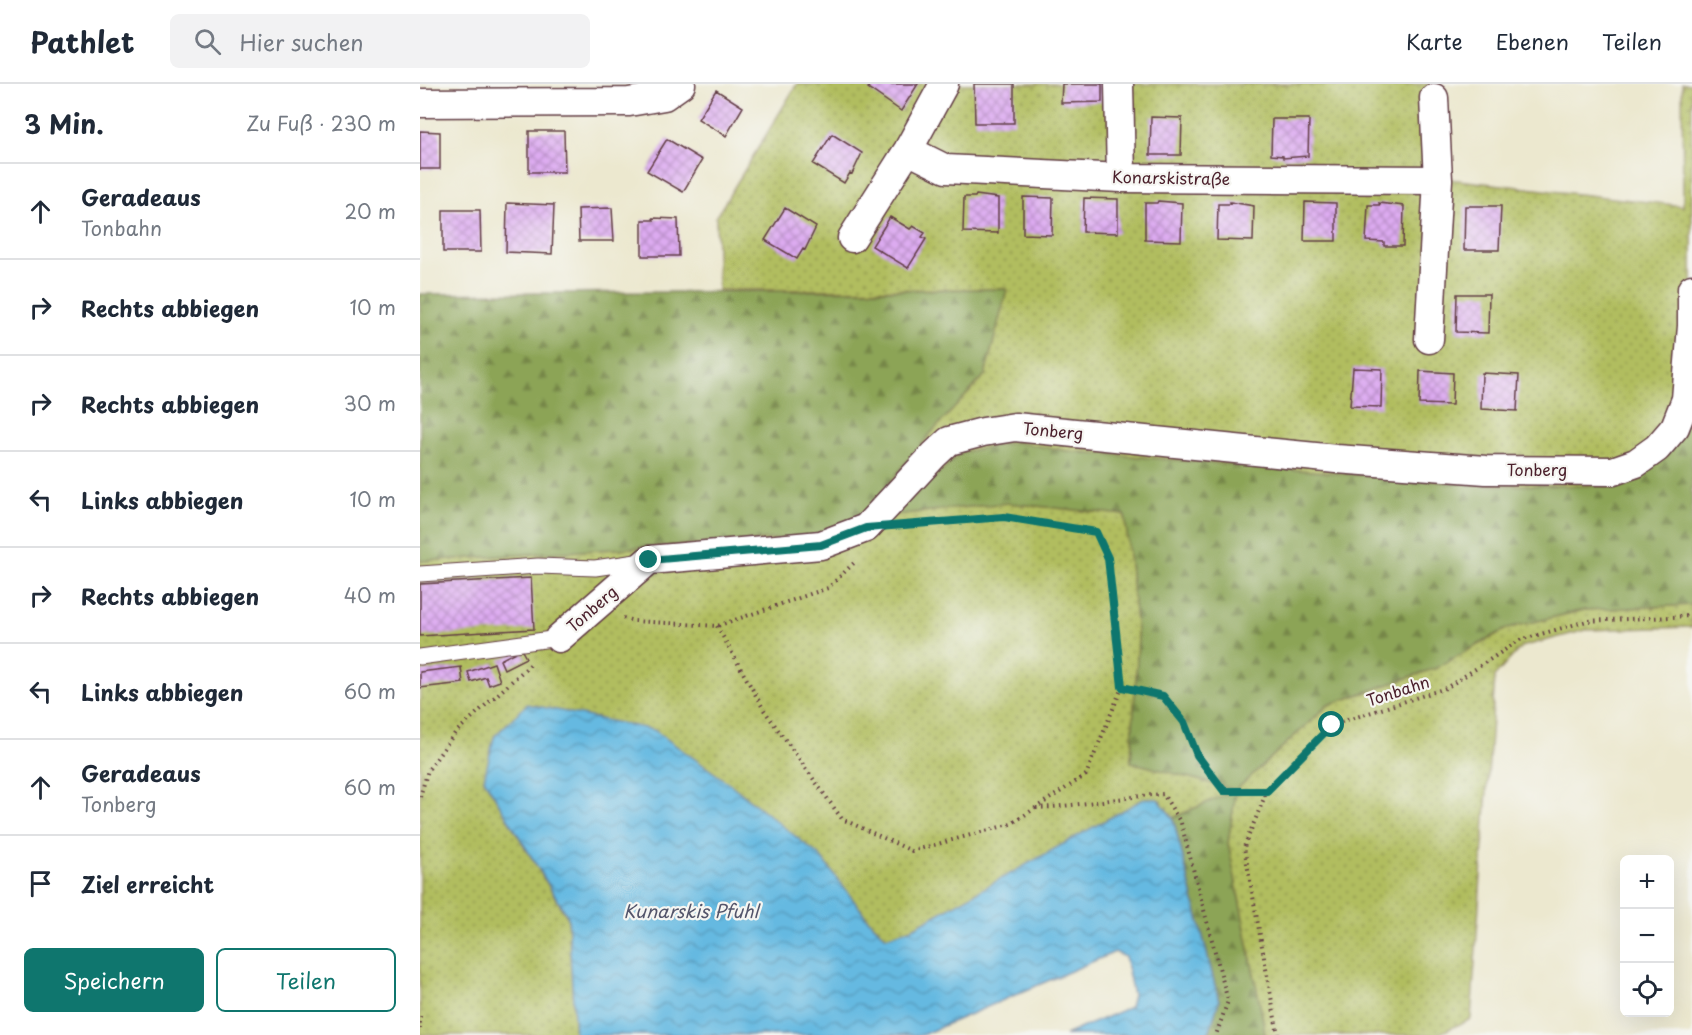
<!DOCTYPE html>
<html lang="de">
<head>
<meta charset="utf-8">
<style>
	:root { --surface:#fff; --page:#f2f2f3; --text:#1f2937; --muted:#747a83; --line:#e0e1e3; --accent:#0f766e }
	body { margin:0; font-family:"Playpen Sans",sans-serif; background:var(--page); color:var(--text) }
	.controls { position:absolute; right:18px; bottom:18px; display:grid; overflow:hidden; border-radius:9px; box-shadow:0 6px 24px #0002 }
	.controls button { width:54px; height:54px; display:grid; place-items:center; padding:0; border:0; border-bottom:2px solid var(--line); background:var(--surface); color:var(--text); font:30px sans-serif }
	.stop { position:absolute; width:18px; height:18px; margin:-14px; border:4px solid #0f766e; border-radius:50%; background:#fff }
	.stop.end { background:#0f766e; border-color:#fff; box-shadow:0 2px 6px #0008 }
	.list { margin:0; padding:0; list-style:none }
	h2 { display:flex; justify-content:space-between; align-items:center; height:78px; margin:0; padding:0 24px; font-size:26px }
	h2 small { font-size:20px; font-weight:400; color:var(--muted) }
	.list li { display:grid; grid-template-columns:39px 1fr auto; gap:18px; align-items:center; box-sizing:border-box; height:96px; padding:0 24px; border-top:2px solid var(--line) }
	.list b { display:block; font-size:22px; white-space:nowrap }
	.list p { margin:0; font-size:20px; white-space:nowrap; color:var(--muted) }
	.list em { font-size:20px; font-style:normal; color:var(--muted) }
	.actions { display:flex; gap:12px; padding:18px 24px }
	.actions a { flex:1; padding:14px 0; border:2px solid var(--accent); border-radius:9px; text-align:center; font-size:21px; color:var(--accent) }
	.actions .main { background:var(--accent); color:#fff }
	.icon { flex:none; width:33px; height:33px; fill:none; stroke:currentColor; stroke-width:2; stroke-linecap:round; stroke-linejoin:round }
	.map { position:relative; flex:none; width:1272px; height:951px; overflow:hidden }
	header { display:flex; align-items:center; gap:36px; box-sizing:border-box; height:84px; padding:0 30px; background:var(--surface); border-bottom:2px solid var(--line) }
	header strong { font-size:28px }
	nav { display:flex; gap:33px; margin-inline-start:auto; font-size:21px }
	.search { width:420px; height:54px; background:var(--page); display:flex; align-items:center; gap:15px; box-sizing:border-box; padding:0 21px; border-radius:9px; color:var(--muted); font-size:22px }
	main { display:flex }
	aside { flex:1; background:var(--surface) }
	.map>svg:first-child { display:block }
	.grass { fill:url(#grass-dots); stroke:#7e6e45; stroke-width:1.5 }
	.forest { fill:url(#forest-firs); stroke:#6b6240; stroke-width:1.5 }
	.water { fill:url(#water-waves); stroke:#586c86; stroke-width:1.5 }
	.building { fill:url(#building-cross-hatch) }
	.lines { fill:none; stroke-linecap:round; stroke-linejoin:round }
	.service-casing { stroke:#623d44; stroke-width:17 }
	.minor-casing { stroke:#623d44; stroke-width:31 }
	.path { stroke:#623d44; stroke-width:4; stroke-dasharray:1.5 4.5; stroke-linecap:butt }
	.service { stroke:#fff; stroke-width:15 }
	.minor { stroke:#fff; stroke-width:28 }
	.route { stroke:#0f766e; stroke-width:8 }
	.labels { text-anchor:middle; stroke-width:4.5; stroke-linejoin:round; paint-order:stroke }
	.street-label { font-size:16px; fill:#4a1f2b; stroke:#f6f6f2 }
	.water-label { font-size:18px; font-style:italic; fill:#53556b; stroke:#f6f6f2 }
</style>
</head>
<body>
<header>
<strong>Pathlet</strong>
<div class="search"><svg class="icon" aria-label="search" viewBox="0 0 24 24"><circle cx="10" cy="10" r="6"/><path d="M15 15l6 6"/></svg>Hier suchen</div>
<nav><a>Karte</a><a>Ebenen</a><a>Teilen</a></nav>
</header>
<main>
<aside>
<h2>3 Min.<small>Zu Fuß · 230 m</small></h2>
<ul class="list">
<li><svg class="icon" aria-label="ahead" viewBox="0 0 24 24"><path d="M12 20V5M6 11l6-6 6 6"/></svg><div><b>Geradeaus</b><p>Tonbahn</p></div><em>20 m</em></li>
<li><svg class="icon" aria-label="right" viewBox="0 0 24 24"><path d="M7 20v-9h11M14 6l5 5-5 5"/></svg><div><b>Rechts abbiegen</b></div><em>10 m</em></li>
<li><svg class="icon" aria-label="right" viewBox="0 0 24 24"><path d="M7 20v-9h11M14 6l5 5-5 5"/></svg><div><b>Rechts abbiegen</b></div><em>30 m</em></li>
<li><svg class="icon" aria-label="left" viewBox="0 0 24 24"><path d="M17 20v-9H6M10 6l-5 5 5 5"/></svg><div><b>Links abbiegen</b></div><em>10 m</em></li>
<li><svg class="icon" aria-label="right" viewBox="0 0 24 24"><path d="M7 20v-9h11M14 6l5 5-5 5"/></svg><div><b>Rechts abbiegen</b></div><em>40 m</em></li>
<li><svg class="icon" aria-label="left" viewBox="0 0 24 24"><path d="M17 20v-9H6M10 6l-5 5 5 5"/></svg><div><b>Links abbiegen</b></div><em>60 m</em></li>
<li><svg class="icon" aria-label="ahead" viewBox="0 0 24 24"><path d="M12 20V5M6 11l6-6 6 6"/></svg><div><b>Geradeaus</b><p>Tonberg</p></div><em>60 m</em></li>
<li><svg class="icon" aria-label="arrive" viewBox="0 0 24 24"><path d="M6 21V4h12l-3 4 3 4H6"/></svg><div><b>Ziel erreicht</b></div></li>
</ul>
<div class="actions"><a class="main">Speichern</a><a>Teilen</a></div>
</aside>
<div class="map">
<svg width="1272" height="951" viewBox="0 0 1272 951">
	<defs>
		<pattern id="grass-dots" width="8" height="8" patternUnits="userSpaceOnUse" patternTransform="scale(1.5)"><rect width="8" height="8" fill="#b1bd5f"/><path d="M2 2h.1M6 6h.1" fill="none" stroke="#92994f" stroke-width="1.8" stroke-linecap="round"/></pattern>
		<pattern id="forest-firs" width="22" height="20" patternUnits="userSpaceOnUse" patternTransform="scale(1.5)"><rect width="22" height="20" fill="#8ca456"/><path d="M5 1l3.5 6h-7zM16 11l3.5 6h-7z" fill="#748547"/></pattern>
		<pattern id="water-waves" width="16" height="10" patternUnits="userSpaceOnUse" patternTransform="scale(1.5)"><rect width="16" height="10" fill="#65b9e1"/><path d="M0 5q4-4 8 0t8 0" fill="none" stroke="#5596b7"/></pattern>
		<pattern id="building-cross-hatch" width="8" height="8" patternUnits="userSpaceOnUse" patternTransform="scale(1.5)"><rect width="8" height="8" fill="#ddabf1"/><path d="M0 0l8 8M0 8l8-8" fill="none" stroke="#b58bc3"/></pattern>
	</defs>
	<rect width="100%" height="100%" fill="#f6f6f2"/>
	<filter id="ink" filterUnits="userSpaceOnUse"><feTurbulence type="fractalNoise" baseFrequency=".0167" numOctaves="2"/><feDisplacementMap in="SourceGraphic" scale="12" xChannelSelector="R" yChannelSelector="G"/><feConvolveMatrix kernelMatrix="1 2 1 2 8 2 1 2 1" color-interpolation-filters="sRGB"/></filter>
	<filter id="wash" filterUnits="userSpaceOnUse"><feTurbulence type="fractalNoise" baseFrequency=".008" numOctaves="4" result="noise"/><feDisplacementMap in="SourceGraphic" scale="24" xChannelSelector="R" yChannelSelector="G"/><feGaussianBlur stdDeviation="1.35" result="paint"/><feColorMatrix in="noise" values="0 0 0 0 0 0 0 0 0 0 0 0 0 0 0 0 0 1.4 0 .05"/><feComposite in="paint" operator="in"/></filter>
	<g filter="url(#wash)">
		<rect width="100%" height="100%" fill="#ece8cf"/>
		<path class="grass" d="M377,0H1019L1029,95L1263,122L1262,0H1272V332L1245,373L1199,402L1063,401L647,367L595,358L474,431L587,419L705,431L718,557L711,678L816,706L908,621L1016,584L1088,544L1164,526L1272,521V543L1166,546L1101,563L1075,592L1051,935L1016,951H845L843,936L808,759L816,706L753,734L738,715L493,844L466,853L448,835L64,695L148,834L155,951H0V477L404,452L511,349L565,291L587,205L298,206L296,133Z"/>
		<path class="forest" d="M587,205L565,291L511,349L442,432L404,452L0,477V210Z
			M1272,332V521L1164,526L1088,544L1016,584L908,621L816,706L808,759L843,936L845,951H787L790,946L799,917L753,734L815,706L711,678L718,557L705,431L587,419L473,431L542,368L595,358L647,367L1063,401L1199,402L1245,373Z"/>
		<path class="water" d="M107,620L234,646L310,700L400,772L448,835L466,853L493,844L725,714L738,715L753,734L799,917L790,946L787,951H645L710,923L713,911L705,873L695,868L502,951H155L148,833L64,695L74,653Z"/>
		<g id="blocks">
			<path class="building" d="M450,0H498L481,27L448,4Z
				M554,0H594V39H555Z
				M642,0H682V18L641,19Z
				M296,6L323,23L306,52L278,35Z
				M731,33L762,34L761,71H730Z
				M852,35H889L888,72L863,74V72L851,71Z
				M0,47L20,48V85H0Z
				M109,47H144L145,88H109Z
				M412,50L442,69L432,90L430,89L424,99L393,80Z
				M247,55L282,76L263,108L227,87Z
				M556,111L578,114V149L543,148L544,113H555Z
				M603,113L633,114L632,151L603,150Z
				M664,114L698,115V149L663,148Z
				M738,117L762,119L761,157L725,156V119H737Z
				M810,118L834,122L833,157L797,156L798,120H810Z
				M885,118L916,119V157H884Z
				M87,119L134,121L132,170L86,168Z
				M959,119L984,122L983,162H964V158L946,157L948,121H960Z
				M1045,122H1081L1079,166H1044Z
				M192,124L194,157H159L158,125Z
				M365,124L396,143L385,166L383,165L377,175L345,156Z
				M23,126H60L61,168H23Z
				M470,133L490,145L493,142L505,149L502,153L506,155L488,184L452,162Z
				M233,134L258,135L259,172H222V136H234Z
				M1037,210H1069L1068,249L1036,248Z
				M933,284L962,285L961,323L930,322Z
				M1000,287L1033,289L1032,321L999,320Z
				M1062,289L1099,291L1097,327L1061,325Z
				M111,494L114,545L0,552V500Z
				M101,565L106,574L84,585L80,576Z
				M74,579L80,597L69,601L66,593L51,598L48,588Z
				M41,583L43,599L0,604V588Z"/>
		</g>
	</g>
	<g filter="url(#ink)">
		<use href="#blocks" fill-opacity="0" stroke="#623d44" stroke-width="1.5"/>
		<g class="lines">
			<g class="service-casing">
				<path id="service" d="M0,490L118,482L175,484L223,477
					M0,573L139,554"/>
			</g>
			<g class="minor-casing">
				<path id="minor" d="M699,0L701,94
					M0,19L209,18L244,12L261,0
					M488,66L526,85L701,94L1018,96
					M432,154L488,66L524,0
					M1009,255L1018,96L1014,14
					M139,554L229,476L401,461L446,444L514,371L529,357L563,348L595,343L916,375L1066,386L1193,387L1216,379L1237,364L1255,343L1266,315L1272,242V205"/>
			</g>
			<path class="path" d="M203,534L214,537L297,542L408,504L436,477
				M297,542L344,626L422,735L492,767L591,740L666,691L702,603L688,474L676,448L584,433L486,441
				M702,603L743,611L764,638L777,671L804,707H847
				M0,713L8,686L35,649L112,579
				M616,724C659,722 701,713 743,710L761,739L808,917L796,951
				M0,932V945
				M858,951L824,763L847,707L912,641L1026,604L1100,556L1167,537L1272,532"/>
			<use href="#service" class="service"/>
			<use href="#minor" class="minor"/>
		</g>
	</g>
	<g class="lines" filter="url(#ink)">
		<path class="route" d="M229,476L401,461L446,444L584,433L676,448L688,474L702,603L743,612L764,638L777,671L804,707H847L912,641"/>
	</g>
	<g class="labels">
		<g class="street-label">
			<text transform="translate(751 94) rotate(1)" y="6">Konarskistraße</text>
			<text transform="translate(633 347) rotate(5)" y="6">Tonberg</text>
			<text x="1117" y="392">Tonberg</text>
			<text transform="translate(172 525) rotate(-41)" y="6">Tonberg</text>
			<text transform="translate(978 607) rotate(-18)" y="6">Tonbahn</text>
		</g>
		<g class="water-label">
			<text x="271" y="834">Kunarskis Pfuhl</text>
		</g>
	</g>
</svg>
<div class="controls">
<button>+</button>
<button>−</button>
<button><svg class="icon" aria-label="locate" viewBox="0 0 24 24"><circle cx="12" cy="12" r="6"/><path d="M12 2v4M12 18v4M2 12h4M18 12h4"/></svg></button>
</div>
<div class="stop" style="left:912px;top:641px"></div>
<div class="stop end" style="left:229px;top:476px"></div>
</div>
</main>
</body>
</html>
